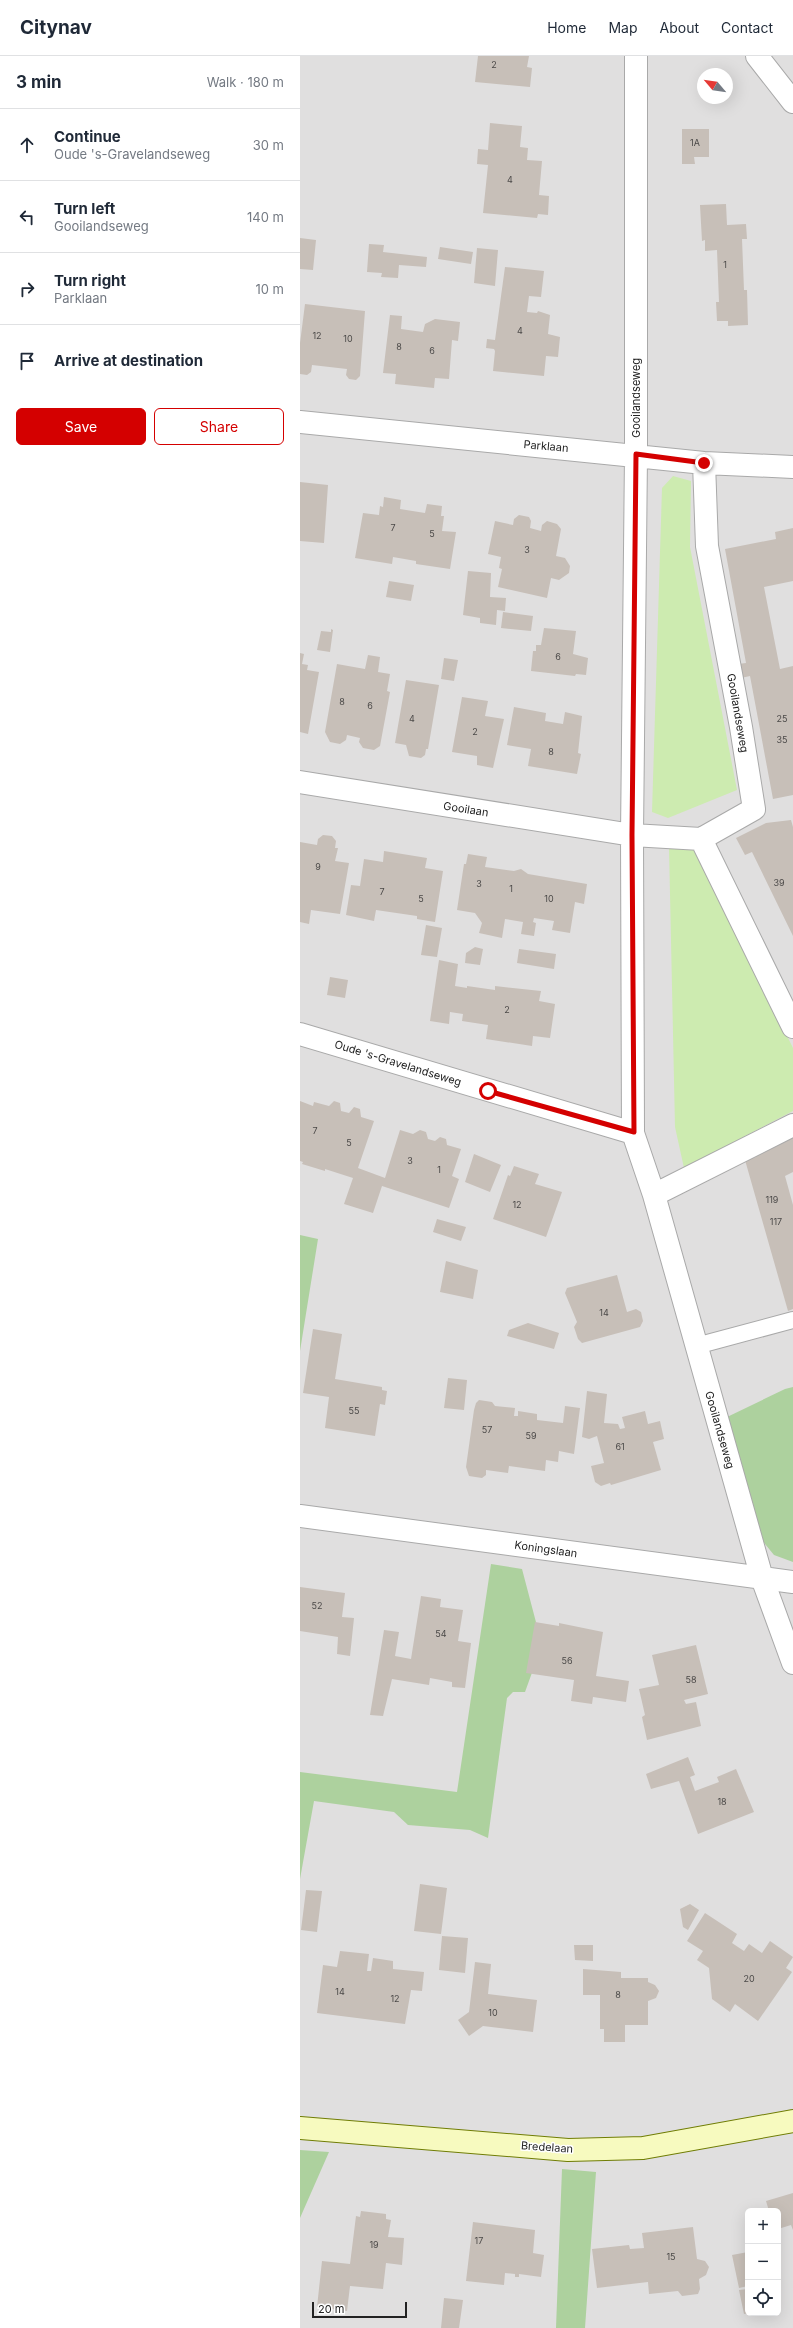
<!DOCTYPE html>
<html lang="en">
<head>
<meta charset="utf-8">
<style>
	:root { --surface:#fff; --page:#f2f2f3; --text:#1f2937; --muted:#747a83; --line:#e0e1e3; --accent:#d40000 }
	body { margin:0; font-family:Inter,sans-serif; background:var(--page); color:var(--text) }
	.controls { position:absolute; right:12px; bottom:12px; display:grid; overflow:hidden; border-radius:6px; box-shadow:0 4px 16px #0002 }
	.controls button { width:36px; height:36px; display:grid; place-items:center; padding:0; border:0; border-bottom:1px solid var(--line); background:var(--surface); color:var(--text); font:20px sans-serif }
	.compass { position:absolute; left:397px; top:12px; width:36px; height:36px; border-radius:50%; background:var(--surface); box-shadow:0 4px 16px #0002; rotate:299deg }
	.scale { position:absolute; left:12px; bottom:10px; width:95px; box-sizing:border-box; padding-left:4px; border:2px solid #222; border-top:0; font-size:11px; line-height:14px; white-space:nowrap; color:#222; -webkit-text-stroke:3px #fff; paint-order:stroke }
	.stop { position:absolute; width:12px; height:12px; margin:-9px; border:3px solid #d40000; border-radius:50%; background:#fff }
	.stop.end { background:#d40000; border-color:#fff; box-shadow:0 1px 4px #0008 }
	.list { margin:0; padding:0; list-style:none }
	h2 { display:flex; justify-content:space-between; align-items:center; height:52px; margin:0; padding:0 16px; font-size:17px }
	h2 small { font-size:13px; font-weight:400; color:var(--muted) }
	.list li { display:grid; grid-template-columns:26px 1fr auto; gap:12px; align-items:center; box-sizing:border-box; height:72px; padding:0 16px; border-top:1px solid var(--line) }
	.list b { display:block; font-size:15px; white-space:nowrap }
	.list p { margin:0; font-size:13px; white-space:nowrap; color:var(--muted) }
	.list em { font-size:13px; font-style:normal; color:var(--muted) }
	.actions { display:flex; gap:8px; padding:12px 16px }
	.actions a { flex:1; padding:9px 0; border:1px solid var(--accent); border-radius:6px; text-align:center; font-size:14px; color:var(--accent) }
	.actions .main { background:var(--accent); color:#fff }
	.icon { flex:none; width:22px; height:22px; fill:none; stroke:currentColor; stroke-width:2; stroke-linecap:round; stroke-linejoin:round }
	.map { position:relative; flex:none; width:493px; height:2272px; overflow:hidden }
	header { display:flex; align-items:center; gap:24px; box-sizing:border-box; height:56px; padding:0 20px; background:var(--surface); border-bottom:1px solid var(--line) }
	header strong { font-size:19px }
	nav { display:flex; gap:22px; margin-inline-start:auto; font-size:14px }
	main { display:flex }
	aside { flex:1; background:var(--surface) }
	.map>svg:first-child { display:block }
	.residential { fill:#e0dfdf; fill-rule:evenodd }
	.grass { fill:#cdebb0 }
	.forest { fill:#add19e }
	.building { fill:#c7bfb8 }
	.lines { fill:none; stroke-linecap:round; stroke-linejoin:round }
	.service-casing { stroke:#a9a9a9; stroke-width:18 }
	.minor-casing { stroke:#a9a9a9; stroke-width:24 }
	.secondary-casing { stroke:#707d05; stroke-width:24 }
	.service { stroke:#fff; stroke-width:16 }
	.minor { stroke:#fff; stroke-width:22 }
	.secondary { stroke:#f7fabf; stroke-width:22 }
	.route { stroke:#d40000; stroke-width:5 }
	.labels { text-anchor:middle; stroke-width:3; stroke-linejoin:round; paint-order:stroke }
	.number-label { font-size:9px; fill:#4b4948 }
	.street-label { font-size:11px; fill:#222; stroke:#fff }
</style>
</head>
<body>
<header>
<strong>Citynav</strong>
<nav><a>Home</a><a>Map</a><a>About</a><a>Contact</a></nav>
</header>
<main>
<aside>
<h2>3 min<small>Walk · 180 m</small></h2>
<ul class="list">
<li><svg class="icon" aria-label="ahead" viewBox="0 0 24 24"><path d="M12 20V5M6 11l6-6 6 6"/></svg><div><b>Continue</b><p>Oude 's-Gravelandseweg</p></div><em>30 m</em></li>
<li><svg class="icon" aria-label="left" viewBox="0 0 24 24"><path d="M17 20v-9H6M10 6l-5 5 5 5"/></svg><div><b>Turn left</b><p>Gooilandseweg</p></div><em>140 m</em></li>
<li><svg class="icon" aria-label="right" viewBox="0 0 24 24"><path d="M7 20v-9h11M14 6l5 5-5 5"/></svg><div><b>Turn right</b><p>Parklaan</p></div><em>10 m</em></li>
<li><svg class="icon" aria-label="arrive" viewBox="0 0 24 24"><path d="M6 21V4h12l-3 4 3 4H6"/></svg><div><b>Arrive at destination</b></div></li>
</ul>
<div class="actions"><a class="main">Save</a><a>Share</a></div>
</aside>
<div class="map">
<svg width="493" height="2272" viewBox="0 0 493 2272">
	<rect width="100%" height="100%" fill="#f2efe9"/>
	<path class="residential" d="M0,0H493V2272H0ZM403,18H427V42H403ZM448,2155H478V2257H448Z"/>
	<path class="grass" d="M373,420L391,425L390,491L437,734L368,762L352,756L362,432Z
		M369,791L394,792L493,992V1055L384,1112L375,1071Z"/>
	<path class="forest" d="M0,1179L18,1183L0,1295Z
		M493,1331V1506L474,1499L461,1483L425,1362L485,1333Z
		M191,1508L222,1513L242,1589L225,1636H213L207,1642L188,1782L170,1774L108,1769L94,1756L14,1745L0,1823V1716L157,1736Z
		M0,2094L29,2096L0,2162Z
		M262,2113L296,2116L285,2272H256Z"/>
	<path class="building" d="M178,0H229L227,11L232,12L230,31L175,26Z
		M190,67L222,70L220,91L228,92L227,104L242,105L239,139L249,140L248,159L238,158L237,162L183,157L188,109L177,108L178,93L188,94Z
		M382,73H409V101H394L395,108H382Z
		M426,148L427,169L446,168L447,183H442L444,234H447L448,269L428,270V265H417L416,246H419L417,194L405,195V184L402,185L400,149Z
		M0,182L16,184L13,214L0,213Z
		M69,188L84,189L83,196L127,201L126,211L99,209L98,222L81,221L82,217L67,216Z
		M140,191L173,196L171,208L138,203Z
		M177,192L198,194L195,230L174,227Z
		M205,211L244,215L241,241L229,240L227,256L237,257L238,255L250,259L248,278L260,281L258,301L246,300L244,320L193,315L195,295L194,293L186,292L187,283L195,284Z
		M5,248L65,255L60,320L56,324L49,323L46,319L47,313L12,309L11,316L7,319L0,318V287Z
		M90,259L102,260L101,273L123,276L125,268L135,263L160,266L158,285L152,284L149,323L135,322L134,332L95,328L96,318L83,317Z
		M0,426L28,429L24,487L0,485Z
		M84,441L101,444L100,453L125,457L127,448L142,450L141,460H144L142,475L156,476L150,513L116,508V505L93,501L92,508L55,502L63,457L79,459L80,450L83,451Z
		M219,459L229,461L231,465L230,472L241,475L242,469L247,465L257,468L261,473L256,500L265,502L270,510L269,517L259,524L251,522L247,542L198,531L202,513L199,512L201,501L188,498L195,465L213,469L214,463Z
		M493,472V525L464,531L480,613L493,610V739L473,743L450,620L441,622L438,608L446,607L425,493L476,483L475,476Z
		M168,515L191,517L190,541L206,542L205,555L197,554L196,569L180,567V562L163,559Z
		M89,525L114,529L111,545L86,541Z
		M203,556L233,560L231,575L201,572Z
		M244,572L276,575L273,598L288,602L286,619L276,618L275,620L231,615L233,595H236V589H241Z
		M31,573L33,574L30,596L17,594L21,575L31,576Z
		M0,597L4,598L2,608L8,609L7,614L19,616L8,678L0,676Z
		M68,599L80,601L78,616L90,618L87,635L90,636L80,690L74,694L63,692L59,686L60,682L47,679L46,684L40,688L30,686L25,676L37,608L65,613Z
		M144,602L158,604L154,625L141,623Z
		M106,624L139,629L128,693H126L125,699L121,702L109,700L106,689L95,687Z
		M162,641L188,645L185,660L204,663L193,712L177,709V700L152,696Z
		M214,651L246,657L245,665L263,668L265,656L282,660L278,697L281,698L277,718L228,710L231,693L207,689Z
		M491,764L493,771V880L452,796L445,799L436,782L466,767Z
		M23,779L32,780L36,785L35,792H38L35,805L49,807L40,858L11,854L9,868L0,866V786L17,789L18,783Z
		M84,795L127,802L125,812L143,815L135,866L117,863V860L76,854L74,865L46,859L51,829L60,830L64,803L83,806Z
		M168,798L187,801L185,811L214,815L221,813L228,818L287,828L284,848L275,846L270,877L252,874L254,865L234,862L233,866L236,867L234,880L221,878L223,866L205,863L202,882L179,877L182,867L175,857L157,854L164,808H166Z
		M126,869L142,872L137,901L121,899Z
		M175,891L183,893L180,909L165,907L166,897Z
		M219,893L256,898L254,913L217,907Z
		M139,904L158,908L155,930L167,932V930L195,934V930L241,935L239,945L255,948L250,982L233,980L232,990L186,983L188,969L162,965L163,958L150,956L149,968L130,965Z
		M30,921L48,924L45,942L27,939Z
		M0,1045L13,1050L14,1046L29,1050L34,1045L40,1047L41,1055L49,1057L54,1051L60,1053L61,1061L74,1065L58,1112L85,1122L100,1074L113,1078L120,1074L126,1076L128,1083L135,1085L140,1081L146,1083L147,1089L161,1093L152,1120L159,1123L149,1152L82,1130L73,1157L44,1148L53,1122L25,1113V1115L2,1108L3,1106L0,1105Z
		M493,1078V1116L485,1120L493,1149V1253L488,1255L445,1104L456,1101L455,1099Z
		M174,1098L201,1109L190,1136L165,1126Z
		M214,1110L239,1118L235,1128L262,1136L246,1181L193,1163L208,1119L210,1120Z
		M137,1163L166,1171L161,1185L133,1176Z
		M146,1205L178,1214L173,1243L140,1236Z
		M317,1219L327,1256L336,1253L341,1256L343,1265L340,1271L282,1287L278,1283L274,1271L277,1266L265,1237L267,1232Z
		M228,1267L259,1277L254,1293L207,1280L209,1274Z
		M13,1273L42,1278L35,1323L82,1331V1334L87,1335L85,1349L80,1348L75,1380L25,1372L29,1341L3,1337Z
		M148,1322L167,1324L164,1354L144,1352Z
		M287,1335L307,1338L304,1367L318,1368L320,1373L325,1372L322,1361L345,1355L348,1368L360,1365L364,1383L353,1386L361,1414L311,1429L310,1427L301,1430L295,1426L291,1410L304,1407L297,1380L289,1383L282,1381Z
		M179,1344L192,1346L195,1350L215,1352L214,1360H218V1355L237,1358V1364L263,1367L265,1350L280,1352L274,1398L259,1395L258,1406L246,1404L245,1415L209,1410L208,1417L186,1414V1419L182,1422L169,1420L166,1411L174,1354L176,1347Z
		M0,1531L45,1537L42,1561L54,1562L50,1600L37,1598L38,1581L0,1575Z
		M121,1540L141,1543L140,1551L163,1554L158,1585L171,1587L165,1632L152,1631V1626L130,1622L129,1629L92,1623L83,1660L70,1659L84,1574L99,1576L95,1600L111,1603Z
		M235,1566L259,1570V1567L303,1576L296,1620L329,1625L326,1646L293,1641L292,1648L271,1645L274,1624L226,1617Z
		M396,1589L408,1638L384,1644L386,1648L396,1646L401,1670L347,1684L342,1661L345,1659L339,1633L359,1629L352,1599Z
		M388,1701L395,1719L390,1721L395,1735L419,1726L417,1721L436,1713L454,1756L398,1778L379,1725L351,1733L346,1718Z
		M120,1828L147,1832L141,1878L114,1875Z
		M6,1834L22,1835L17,1876L1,1874Z
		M390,1848L399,1854L388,1874L383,1871L380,1853Z
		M405,1857L437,1878L432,1887L444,1895L449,1888L462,1897L470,1885L493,1901L486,1912L492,1916L458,1965L435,1948L430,1956L412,1943L409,1912L397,1904L403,1895L387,1885Z
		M142,1880L168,1882L165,1917L139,1914Z
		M274,1889H293V1905L275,1904Z
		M40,1895L69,1898L67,1915H71L73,1902L93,1905V1913L124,1916L122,1935L111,1934L105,1968L17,1957L23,1909L37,1911Z
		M175,1906L191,1908L188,1938L237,1944L233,1976L183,1970L169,1980L158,1964L169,1956Z
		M283,1913L321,1916V1922H348V1926L355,1929L359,1935L356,1942L348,1945V1969H325V1986H304V1973H300V1939H283Z
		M493,2137V2174L491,2169L478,2173V2155H469L466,2145Z
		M61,2155L86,2158V2163L91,2164L88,2181L104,2182L102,2209L86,2207L83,2233L50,2230L47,2255L17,2251L22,2205L50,2208L56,2160L60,2161Z
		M173,2166L235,2174L233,2197L244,2199L241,2221L219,2218V2221H215V2218L205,2217L204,2229L166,2225Z
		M393,2171L397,2203L405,2205L409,2211L406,2219L399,2223L400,2233L398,2238L382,2240L378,2235L349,2238L348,2226L297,2232L292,2193L329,2189L330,2193L344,2192L342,2177Z
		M448,2196V2230L439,2232L432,2199Z
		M448,2233V2257L444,2258L439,2234Z
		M144,2242L163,2244L159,2272H141Z"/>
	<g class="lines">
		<g class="service-casing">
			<path id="service" d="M396,1290L493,1264"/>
		</g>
		<g class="minor-casing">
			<path id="minor" d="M336,0V399L332,779L333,1077L354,1139L462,1522L493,1607
				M457,0L493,46
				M0,366L404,407L493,411
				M0,726L332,779L401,783L454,753L441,671L407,490L404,407
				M401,783L493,971
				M0,978L333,1077
				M354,1139L493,1069
				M0,1460L493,1526"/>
		</g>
		<g class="secondary-casing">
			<path id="secondary" d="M0,2072L268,2094L343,2092L493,2065"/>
		</g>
		<use href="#service" class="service"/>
		<use href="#minor" class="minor"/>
		<use href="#secondary" class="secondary"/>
	</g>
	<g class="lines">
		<path class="route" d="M188,1035L334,1076L332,779L336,398L404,407"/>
	</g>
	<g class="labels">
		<g class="number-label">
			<text x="194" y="12">2</text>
			<text x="395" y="90">1A</text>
			<text x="210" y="127">4</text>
			<text x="425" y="212">1</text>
			<text x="220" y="278">4</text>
			<text x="17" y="283">12</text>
			<text x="48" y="286">10</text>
			<text x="99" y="294">8</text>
			<text x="132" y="298">6</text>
			<text x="93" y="475">7</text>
			<text x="132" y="481">5</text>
			<text x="227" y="497">3</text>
			<text x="258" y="604">6</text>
			<text x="42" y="649">8</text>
			<text x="70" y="653">6</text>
			<text x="112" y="666">4</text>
			<text x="482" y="666">25</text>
			<text x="175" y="679">2</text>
			<text x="482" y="687">35</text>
			<text x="251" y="699">8</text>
			<text x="18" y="814">9</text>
			<text x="479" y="830">39</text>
			<text x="179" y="831">3</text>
			<text x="211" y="836">1</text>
			<text x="82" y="839">7</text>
			<text x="121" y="846">5</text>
			<text x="249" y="846">10</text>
			<text x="207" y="957">2</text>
			<text x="15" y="1078">7</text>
			<text x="49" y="1090">5</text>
			<text x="110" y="1108">3</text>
			<text x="139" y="1117">1</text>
			<text x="472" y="1147">119</text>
			<text x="217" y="1152">12</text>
			<text x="476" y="1169">117</text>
			<text x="304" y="1260">14</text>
			<text x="54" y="1358">55</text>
			<text x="187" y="1377">57</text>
			<text x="231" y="1383">59</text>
			<text x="320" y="1394">61</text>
			<text x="17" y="1553">52</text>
			<text x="141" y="1581">54</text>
			<text x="267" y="1608">56</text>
			<text x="391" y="1627">58</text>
			<text x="422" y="1749">18</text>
			<text x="449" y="1926">20</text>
			<text x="40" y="1939">14</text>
			<text x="318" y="1942">8</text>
			<text x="95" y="1946">12</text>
			<text x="193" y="1960">10</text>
			<text x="179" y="2188">17</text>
			<text x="74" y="2192">19</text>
			<text x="371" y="2204">15</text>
		</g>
		<g class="street-label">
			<text transform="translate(336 342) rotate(-90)" y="4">Gooilandseweg</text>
			<text transform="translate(246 390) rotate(5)" y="4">Parklaan</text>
			<text transform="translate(438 657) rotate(80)" y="4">Gooilandseweg</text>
			<text transform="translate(166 753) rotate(9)" y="4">Gooilaan</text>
			<text transform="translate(98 1007) rotate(17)" y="4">Oude 's-Gravelandseweg</text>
			<text transform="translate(420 1374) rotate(74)" y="4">Gooilandseweg</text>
			<text transform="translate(246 1493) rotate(8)" y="4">Koningslaan</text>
			<text transform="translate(247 2091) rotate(4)" y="4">Bredelaan</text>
		</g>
	</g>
</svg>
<div class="controls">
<button>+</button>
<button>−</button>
<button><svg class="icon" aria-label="locate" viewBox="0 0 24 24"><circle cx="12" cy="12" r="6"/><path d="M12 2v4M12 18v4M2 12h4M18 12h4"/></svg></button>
</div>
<svg class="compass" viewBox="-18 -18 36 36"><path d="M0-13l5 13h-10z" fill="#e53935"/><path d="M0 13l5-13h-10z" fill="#747a83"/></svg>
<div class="scale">20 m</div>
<div class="stop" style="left:188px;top:1035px"></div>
<div class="stop end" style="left:404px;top:407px"></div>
</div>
</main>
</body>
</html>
